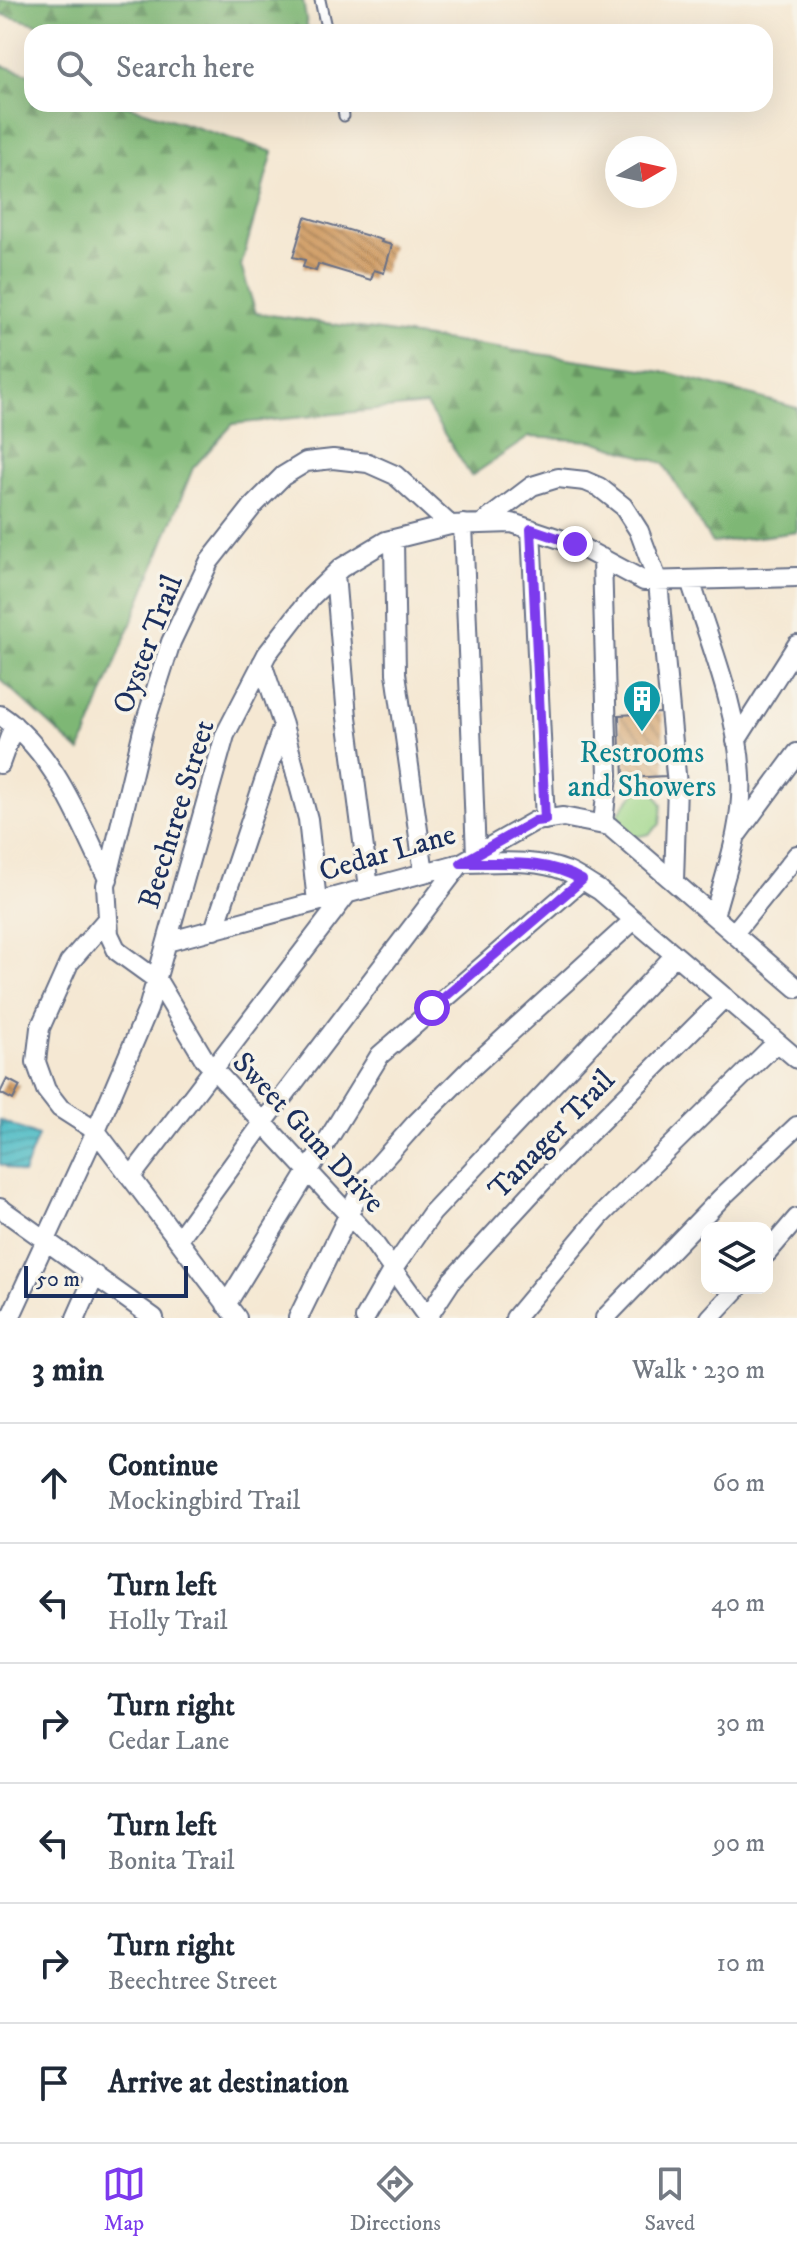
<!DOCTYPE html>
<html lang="en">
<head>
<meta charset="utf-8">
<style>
	:root { --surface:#fff; --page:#f6f6f7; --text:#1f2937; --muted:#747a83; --line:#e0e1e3; --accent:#7c3aed }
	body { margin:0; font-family:"IM FELL DW Pica",serif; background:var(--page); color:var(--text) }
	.controls { position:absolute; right:24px; bottom:24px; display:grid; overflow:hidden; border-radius:16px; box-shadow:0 8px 32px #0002 }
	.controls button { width:72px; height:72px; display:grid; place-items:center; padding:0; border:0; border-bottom:2px solid var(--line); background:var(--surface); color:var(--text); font:40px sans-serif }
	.compass { position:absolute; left:605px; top:136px; width:72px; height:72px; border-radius:50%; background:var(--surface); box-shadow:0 8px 32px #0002; rotate:81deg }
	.scale { position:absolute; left:24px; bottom:20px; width:164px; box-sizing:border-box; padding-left:8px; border:4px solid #1b2f5e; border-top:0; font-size:22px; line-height:28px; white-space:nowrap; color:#1b2f5e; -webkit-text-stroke:6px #f7f3e8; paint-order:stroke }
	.stop { position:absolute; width:24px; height:24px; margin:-18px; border:6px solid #7c3aed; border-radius:50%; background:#fff }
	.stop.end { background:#7c3aed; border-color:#fff; box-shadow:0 2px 8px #0008 }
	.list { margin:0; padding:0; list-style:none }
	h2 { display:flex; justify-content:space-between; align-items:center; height:104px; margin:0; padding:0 32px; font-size:34px }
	h2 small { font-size:26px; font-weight:400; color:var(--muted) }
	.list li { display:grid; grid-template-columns:52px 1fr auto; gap:24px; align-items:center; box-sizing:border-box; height:120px; padding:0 32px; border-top:2px solid var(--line) }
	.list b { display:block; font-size:30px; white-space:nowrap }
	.list p { margin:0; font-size:26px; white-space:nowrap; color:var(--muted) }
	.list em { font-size:26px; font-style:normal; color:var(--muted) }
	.icon { flex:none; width:44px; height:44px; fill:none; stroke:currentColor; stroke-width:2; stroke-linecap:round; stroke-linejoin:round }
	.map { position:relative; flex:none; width:797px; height:1318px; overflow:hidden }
	.search { position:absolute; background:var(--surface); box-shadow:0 8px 32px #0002; left:24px; right:24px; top:24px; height:88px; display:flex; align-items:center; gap:20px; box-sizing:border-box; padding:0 28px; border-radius:24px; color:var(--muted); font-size:30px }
	.sheet { height:824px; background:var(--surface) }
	nav { display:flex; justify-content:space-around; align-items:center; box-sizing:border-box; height:112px; border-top:2px solid var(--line); background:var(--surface); font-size:22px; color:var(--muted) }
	nav a { display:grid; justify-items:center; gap:4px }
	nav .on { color:var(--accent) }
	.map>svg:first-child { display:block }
	.forest { fill:url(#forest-firs); stroke:#4c7369; stroke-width:2 }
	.park { fill:#9dd688; stroke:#5c8273; stroke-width:2 }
	.water { fill:url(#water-rules); stroke:#347592; stroke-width:2 }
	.building { fill:url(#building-back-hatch) }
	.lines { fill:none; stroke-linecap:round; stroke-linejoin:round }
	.lane-casing { stroke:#677087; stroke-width:13 }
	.street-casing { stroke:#677087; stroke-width:22 }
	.lane { stroke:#fff; stroke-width:9 }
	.street { stroke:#fff; stroke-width:18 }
	.route { stroke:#7c3aed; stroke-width:10 }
	.labels { text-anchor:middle; stroke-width:7; stroke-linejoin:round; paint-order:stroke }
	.street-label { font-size:30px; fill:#1b2f5e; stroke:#f7f3e8 }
	.culture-label { font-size:30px; fill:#0d838f; stroke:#f7f3e8 }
</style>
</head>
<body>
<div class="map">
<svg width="797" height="1318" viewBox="0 0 797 1318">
	<defs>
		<pattern id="forest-firs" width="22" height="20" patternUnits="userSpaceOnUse" patternTransform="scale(2)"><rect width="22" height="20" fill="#7eb774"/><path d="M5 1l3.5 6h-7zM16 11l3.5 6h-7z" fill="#669562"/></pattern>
		<pattern id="water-rules" width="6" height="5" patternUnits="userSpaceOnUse" patternTransform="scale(2)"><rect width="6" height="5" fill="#4dbbc5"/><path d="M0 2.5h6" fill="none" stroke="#3f98a3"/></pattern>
		<pattern id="building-back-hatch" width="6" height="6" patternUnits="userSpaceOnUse" patternTransform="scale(2)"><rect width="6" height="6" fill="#d2a06a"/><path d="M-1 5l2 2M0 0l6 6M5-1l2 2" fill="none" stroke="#aa835a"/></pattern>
	</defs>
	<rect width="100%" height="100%" fill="#f7f3e8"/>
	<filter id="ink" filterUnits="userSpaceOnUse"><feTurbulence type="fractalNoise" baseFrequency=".0125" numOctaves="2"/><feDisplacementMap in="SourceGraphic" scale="16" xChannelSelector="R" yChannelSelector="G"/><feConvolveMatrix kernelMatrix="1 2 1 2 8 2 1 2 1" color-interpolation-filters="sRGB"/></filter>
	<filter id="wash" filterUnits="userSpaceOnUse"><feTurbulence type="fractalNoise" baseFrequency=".006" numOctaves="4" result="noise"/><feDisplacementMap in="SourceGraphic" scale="32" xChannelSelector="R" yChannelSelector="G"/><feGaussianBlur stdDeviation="1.8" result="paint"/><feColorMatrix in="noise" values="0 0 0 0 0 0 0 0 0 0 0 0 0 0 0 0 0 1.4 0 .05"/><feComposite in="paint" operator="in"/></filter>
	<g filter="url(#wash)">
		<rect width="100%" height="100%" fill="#f5e8d3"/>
		<path class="forest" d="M0,0H303L308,32H66L0,14Z
			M0,65L32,75V104H123L273,152L241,266L256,313L670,373L797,408V532L712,543L663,463L593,441L529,437L471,476L426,405L233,424L193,468L80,752L0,679Z"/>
		<path class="park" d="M640,787L656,794L662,805L660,824L649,834L635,837L618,821V813Z"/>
		<path class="water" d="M0,1120L38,1136L23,1174L0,1164Z"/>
		<g id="blocks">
			<path class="building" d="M305,217L382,240L381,242L392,245L384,273L374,270L371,280L318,264L316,271L303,267L305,260L293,257Z
				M662,713L666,776L624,778L623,753H620L619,715Z
				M7,1079L20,1086L13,1100L0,1093Z"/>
		</g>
	</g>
	<g filter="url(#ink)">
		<use href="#blocks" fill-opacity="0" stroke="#677087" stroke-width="2"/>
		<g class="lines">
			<g class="lane-casing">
				<path id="lane" d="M320,0L327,32
					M342,104L344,116"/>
			</g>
			<g class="street-casing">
				<path id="street" d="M483,523L532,486L558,478L585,481L599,487L623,506L639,531L658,582L677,785L674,881
					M463,524L476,855
					M531,529L545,820
					M394,539L396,673L424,873
					M602,558L608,775L603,824
					M335,574L347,717L369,888
					M690,580C710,643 738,710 741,777C744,824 726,871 714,916
					M262,663L283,725L308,819L317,902
					M0,715C55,752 80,822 108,879
					M736,741L797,645
					M0,764L14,725
					M738,833L797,753
					M107,919L69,963L40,1028L36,1062L46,1090L60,1108L96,1131L237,1318
					M214,930L283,725
					M734,933L797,855
					M167,942L461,863L535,821L563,817L609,826L797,988
					M131,1177L347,894
					M0,1208L154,1318
					M178,1240L263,1123L461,863C495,863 534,858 566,871C577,875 588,884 599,890L797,1059
					M767,1253L797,1218
					M226,1305L380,1055L582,880
					M10,1318L96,1131L148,1009L225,735L267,654L311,597L341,568L386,541L450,525L512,523L575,544L644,581L797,577
					M76,1318L95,1275
					M298,1318L366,1179L415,1124L469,1070L634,920
					M365,1318L393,1269L432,1213L675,955
					M427,1318L452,1280L564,1158L725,997
					M428,1318L371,1239L205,1060L157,980L117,951L109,934L106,885L143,730L171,642L209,562L253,506L283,476L306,462L333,459L368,463L395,475L450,525
					M515,1318L601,1215L777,1042
					M605,1318L721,1198L797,1126
					M710,1318L738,1288"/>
			</g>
			<use href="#lane" class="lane"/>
			<use href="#street" class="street"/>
		</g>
	</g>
	<g class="lines" filter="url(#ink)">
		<path class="route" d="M432,1008L582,880C544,858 503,864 461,863L535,821L545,820L531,529L575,544"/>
	</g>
	<defs>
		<g id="building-pin" transform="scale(2)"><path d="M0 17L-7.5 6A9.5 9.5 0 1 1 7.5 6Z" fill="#0f9aa8" stroke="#f7f3e8"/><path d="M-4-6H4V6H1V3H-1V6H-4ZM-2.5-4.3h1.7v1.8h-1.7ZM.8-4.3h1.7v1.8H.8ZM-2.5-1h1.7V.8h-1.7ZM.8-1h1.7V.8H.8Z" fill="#fff"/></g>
	</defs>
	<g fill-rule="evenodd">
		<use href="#building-pin" x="642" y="699"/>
	</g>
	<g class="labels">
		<g class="street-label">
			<text transform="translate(147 644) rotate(-69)" y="10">Oyster Trail</text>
			<text transform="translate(176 814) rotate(-73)" y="10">Beechtree Street</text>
			<text transform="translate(387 852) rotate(-16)" y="10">Cedar Lane</text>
			<text transform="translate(309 1132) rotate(47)" y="10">Sweet Gum Drive</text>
			<text transform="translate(551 1134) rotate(-46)" y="10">Tanager Trail</text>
		</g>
		<g class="culture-label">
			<text x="642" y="762">Restrooms<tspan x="642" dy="34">and Showers</tspan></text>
		</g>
	</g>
</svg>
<div class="controls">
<button><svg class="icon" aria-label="layers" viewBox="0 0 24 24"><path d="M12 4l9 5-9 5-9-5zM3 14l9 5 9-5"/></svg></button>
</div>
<svg class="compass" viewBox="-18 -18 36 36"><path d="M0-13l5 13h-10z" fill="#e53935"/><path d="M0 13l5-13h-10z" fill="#747a83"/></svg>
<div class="scale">50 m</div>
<div class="stop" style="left:432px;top:1008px"></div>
<div class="stop end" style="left:575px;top:544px"></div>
<div class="search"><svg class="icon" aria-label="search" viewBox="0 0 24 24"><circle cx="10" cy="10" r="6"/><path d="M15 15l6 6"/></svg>Search here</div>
</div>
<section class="sheet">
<h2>3 min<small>Walk · 230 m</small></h2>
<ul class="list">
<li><svg class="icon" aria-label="ahead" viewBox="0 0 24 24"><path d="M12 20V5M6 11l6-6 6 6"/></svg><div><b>Continue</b><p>Mockingbird Trail</p></div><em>60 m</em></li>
<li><svg class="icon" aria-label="left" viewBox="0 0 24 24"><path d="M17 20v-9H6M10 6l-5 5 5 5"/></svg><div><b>Turn left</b><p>Holly Trail</p></div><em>40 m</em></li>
<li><svg class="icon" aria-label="right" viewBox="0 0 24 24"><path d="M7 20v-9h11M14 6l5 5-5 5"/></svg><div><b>Turn right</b><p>Cedar Lane</p></div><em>30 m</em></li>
<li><svg class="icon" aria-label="left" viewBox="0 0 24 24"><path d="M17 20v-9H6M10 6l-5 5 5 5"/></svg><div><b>Turn left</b><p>Bonita Trail</p></div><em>90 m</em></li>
<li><svg class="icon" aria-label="right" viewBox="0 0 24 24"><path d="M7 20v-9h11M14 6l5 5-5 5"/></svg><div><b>Turn right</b><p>Beechtree Street</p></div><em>10 m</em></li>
<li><svg class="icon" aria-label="arrive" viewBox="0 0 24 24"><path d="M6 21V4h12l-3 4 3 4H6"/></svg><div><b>Arrive at destination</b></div></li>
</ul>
</section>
<nav>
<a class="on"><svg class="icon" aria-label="map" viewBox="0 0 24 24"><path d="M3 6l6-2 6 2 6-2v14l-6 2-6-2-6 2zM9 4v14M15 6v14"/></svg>Map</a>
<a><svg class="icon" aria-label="directions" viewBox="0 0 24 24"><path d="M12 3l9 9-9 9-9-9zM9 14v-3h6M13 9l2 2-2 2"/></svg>Directions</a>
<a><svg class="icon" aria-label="saved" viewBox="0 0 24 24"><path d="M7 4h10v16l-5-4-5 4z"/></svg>Saved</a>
</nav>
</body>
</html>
